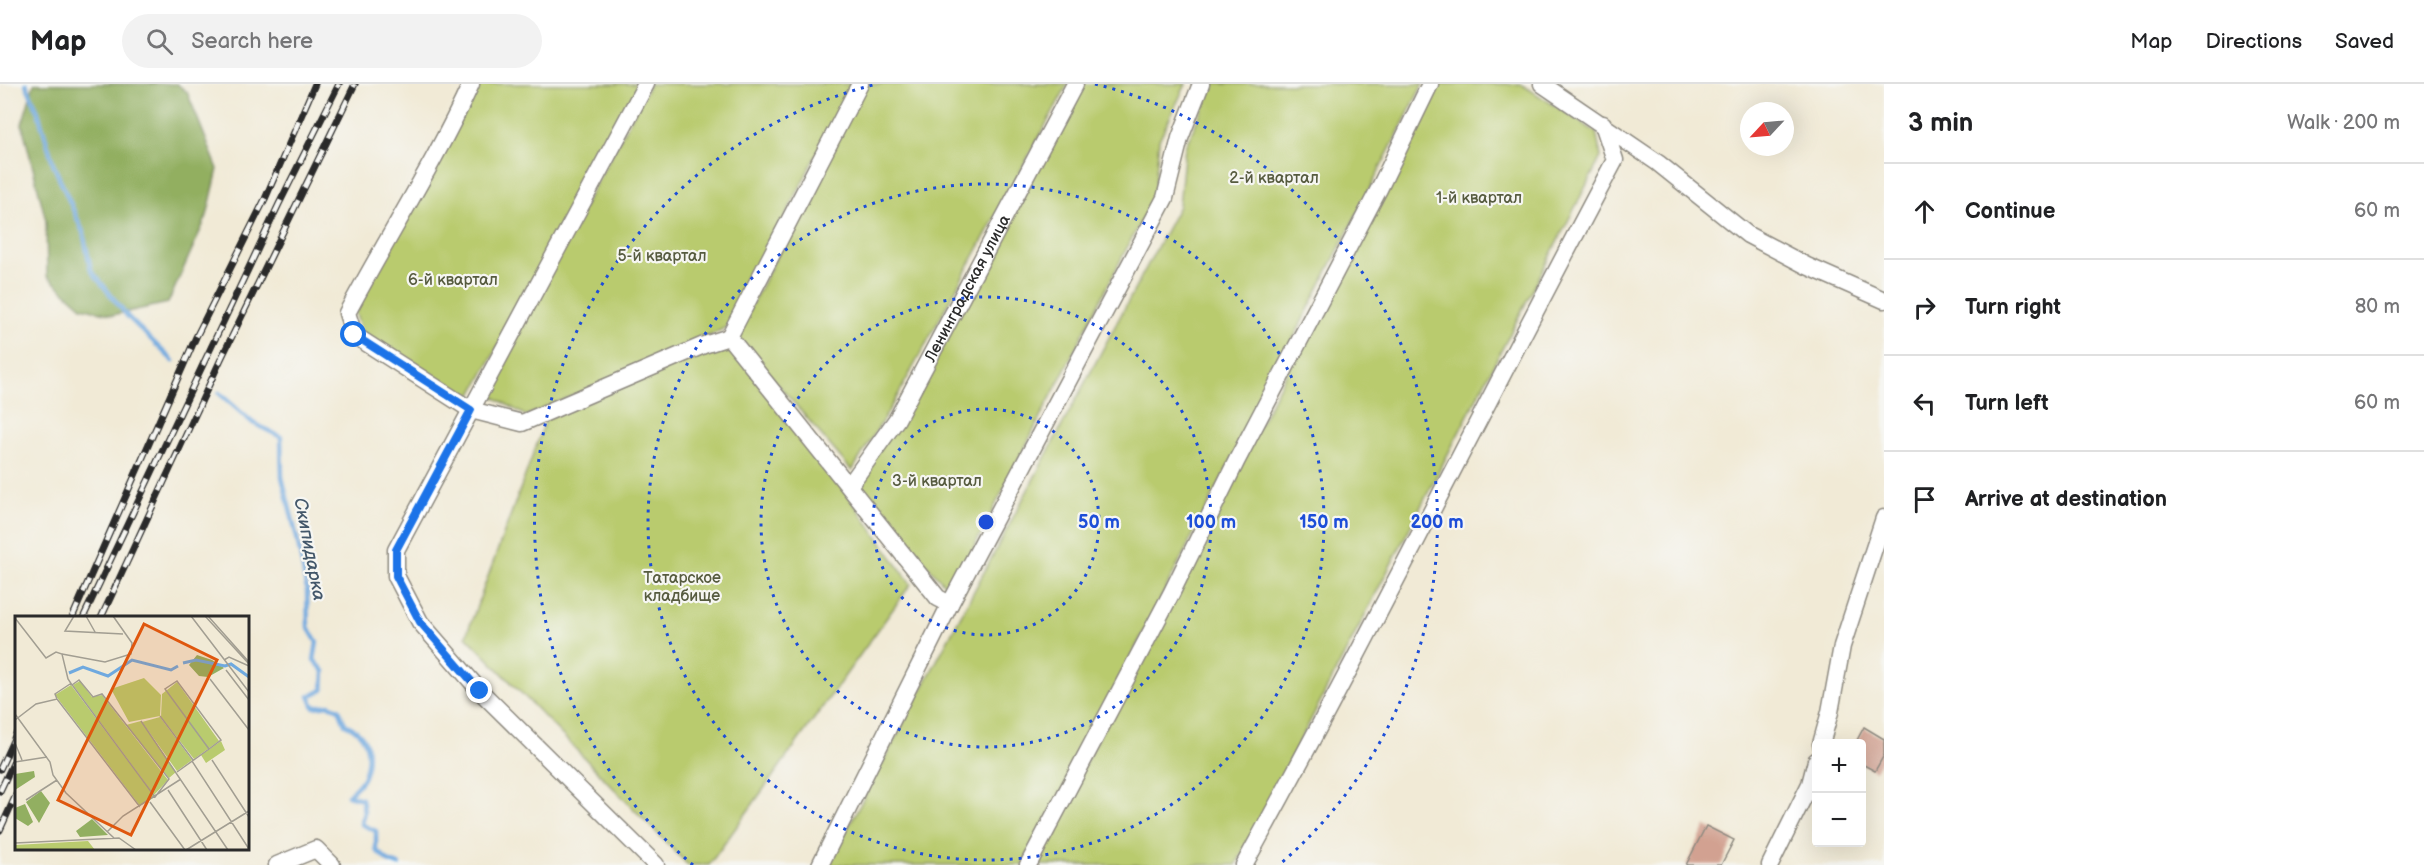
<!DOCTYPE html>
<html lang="en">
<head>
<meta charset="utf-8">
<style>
	:root { --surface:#fff; --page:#f2f2f2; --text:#202124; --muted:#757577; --line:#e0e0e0 }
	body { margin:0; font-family:"Balsamiq Sans",sans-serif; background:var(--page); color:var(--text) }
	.controls { position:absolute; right:18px; bottom:18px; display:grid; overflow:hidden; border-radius:6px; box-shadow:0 6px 24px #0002 }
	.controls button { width:54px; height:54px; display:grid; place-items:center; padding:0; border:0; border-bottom:2px solid var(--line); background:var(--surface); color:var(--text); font:30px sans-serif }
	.compass { position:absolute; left:1740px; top:18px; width:54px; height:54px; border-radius:50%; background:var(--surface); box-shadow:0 6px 24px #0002; rotate:244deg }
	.stop { position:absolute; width:18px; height:18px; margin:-14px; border:4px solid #1a73e8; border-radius:50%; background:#fff }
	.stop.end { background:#1a73e8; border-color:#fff; box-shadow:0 2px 6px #0008 }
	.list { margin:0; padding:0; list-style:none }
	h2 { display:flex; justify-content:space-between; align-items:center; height:78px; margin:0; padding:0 24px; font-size:26px }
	h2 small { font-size:20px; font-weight:400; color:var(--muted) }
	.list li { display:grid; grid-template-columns:39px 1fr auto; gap:18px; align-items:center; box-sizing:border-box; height:96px; padding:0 24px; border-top:2px solid var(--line) }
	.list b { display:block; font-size:22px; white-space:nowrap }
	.list em { font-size:20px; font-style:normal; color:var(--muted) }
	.icon { flex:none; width:33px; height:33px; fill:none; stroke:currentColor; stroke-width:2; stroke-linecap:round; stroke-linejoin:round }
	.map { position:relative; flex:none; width:1884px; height:781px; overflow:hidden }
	header { display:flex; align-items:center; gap:36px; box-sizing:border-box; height:84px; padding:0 30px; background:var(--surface); border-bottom:2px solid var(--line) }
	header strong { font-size:28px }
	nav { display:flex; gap:33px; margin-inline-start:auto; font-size:21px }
	.search { width:420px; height:54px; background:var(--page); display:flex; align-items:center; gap:15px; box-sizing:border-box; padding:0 21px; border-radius:33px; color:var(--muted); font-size:22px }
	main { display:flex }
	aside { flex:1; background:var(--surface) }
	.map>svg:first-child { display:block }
	.green { fill:#b9cb6e; stroke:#727b4c; stroke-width:1.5 }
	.forest { fill:#92af61; stroke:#5e6d46; stroke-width:1.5 }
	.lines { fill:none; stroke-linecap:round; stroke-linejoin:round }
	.stream { stroke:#6fa9df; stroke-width:4.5 }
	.building { fill:#d2a191 }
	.minor-casing { stroke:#8e8a80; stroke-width:19 }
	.minor { stroke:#fff; stroke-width:16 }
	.rail-casing { stroke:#2b2b2b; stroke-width:7 }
	.rail { stroke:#f6f6f2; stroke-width:4.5; stroke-dasharray:14; stroke-linecap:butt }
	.route { stroke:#1a73e8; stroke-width:8 }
	.ring { fill:none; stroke:#1d4ed8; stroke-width:3; stroke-dasharray:3 6 }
	.labels { text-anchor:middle; stroke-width:4.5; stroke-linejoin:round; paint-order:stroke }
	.park-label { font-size:16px; fill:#565b3f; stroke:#f6f6f2 }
	.street-label { font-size:16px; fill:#2b2b2b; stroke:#f6f6f2 }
	.water-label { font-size:18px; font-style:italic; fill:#43576a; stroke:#f6f6f2 }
	.inset-river { fill:none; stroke:#6fa9df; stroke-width:3 }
	.inset-road { fill:none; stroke:#a29e92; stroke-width:1.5 }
	.view { fill:#df570e; fill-opacity:0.15; stroke:#df570e; stroke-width:3 }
	.inset-edge { fill:none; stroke:#2b2b2b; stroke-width:3 }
	.centre { fill:#1d4ed8; stroke:#f6f6f2; stroke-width:3 }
	.ring-label { font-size:18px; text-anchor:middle; font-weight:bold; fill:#1d4ed8; stroke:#f6f6f2; stroke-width:4.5; stroke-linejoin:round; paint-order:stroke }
</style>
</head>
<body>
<header>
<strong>Map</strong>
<div class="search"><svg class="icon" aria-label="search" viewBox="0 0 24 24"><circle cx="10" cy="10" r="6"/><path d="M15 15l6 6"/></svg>Search here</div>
<nav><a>Map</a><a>Directions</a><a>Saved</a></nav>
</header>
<main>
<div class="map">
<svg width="1884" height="781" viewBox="0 0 1884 781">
	<rect width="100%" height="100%" fill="#f6f6f2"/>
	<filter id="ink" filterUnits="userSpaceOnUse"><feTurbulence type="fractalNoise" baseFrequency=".0167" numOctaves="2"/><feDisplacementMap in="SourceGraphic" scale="12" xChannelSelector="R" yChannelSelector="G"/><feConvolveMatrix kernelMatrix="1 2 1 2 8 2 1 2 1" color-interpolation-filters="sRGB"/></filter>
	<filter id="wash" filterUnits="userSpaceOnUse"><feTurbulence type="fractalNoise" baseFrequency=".008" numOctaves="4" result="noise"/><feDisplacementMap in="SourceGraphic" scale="24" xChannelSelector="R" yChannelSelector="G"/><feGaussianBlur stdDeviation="1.35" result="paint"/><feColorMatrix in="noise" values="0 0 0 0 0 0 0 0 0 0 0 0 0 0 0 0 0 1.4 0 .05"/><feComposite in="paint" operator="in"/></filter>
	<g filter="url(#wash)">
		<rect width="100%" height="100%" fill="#f1ead6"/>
		<path class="green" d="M478,0H640L468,318L362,250L355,227Z
			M650,0H851L732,240L702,256L526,332L484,307Z
			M866,0H1068L898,311L852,387L736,251Z
			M1082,0H1186L1159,56L1154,111L951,508L857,401Z
			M1214,0H1423L1085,663L1022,781H828L1179,122L1185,63Z
			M1435,0H1521L1596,48L1601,73L1236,781H1033Z
			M727,258L840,400L911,500L709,781H688L466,552L546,335Z"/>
		<path class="forest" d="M34,0H177L187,8L218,85L207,132L168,219L113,231L82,223L47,192L46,137L22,40Z"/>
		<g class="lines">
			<path class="stream" d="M26,0L37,25L54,82L83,148L91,186L128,233L173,277
				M219,309L253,339L281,353L282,393L297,454L307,507L308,543L317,558L314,576L324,587L323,606L309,612L314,623L329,621L339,625L345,640C368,650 372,669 364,692C362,699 353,706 348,711L362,715L364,728L361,740L376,747V766L388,777L399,781"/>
		</g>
		<g id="blocks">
			<path class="building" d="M1864,643L1884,655V671L1875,687L1862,680V660H1855Z
				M1706,742L1734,756L1721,781H1686Z"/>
		</g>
	</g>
	<g filter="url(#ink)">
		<use href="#blocks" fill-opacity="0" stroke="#8e8a80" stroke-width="1.5"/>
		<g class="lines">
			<g class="minor-casing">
				<g id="minor">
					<path d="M471,0C435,79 388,152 347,229L354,251L471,326L646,0"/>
					<path d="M1542,0L1658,79L1748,151L1807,182L1884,216"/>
					<path d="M729,253L860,0"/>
					<path id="s1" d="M849,402L897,335L1075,0"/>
					<path d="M1821,660L1830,628L1842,562L1884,434"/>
					<path d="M277,781L316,765L332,781"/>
					<path d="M656,781L480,607L420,538L396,492V466L471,326L522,339L704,261L729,253L938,514L950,520"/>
					<path d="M820,781L950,520L1165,114L1180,54L1201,0"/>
					<path d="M1028,781L1171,510L1237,376L1379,105L1430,0"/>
					<path d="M1244,781C1372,549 1490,310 1615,76L1603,40"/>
					<path d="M1770,781L1810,700L1816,677"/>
				</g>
			</g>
			<use href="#minor" class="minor"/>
			<g class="rail-casing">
				<path id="rail" d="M72,534L196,253L265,115L315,0
					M83,534L279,120L339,0
					M101,534L221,275L355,0
					M0,685L16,650
					M0,707L16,673
					M0,746L16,711"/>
			</g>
			<use href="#rail" class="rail"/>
		</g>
	</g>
	<g class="lines" filter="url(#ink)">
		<path class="route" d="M354,251L471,326L396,466V492L420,538L480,607"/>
	</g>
	<g class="ring">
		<circle cx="986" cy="438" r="113"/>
		<circle cx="986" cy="438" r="225"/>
		<circle cx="986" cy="438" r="338"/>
		<path d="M693 781A451 451 0 0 1 877 0M1095 0A451 451 0 0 1 1279 781"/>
	</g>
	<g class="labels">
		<g class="park-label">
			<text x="1274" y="99">2-й квартал</text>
			<text x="1479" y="119">1-й квартал</text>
			<text x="662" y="177">5-й квартал</text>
			<text x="453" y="201">6-й квартал</text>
			<text x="937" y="402">3-й квартал</text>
			<text x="682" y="499">Татарское<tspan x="682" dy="18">кладбище</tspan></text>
		</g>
		<g class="street-label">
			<text dy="6" stroke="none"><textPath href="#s1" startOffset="231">Ленинградская улица</textPath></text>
		</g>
		<g class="water-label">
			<text transform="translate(310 465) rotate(79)" y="6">Скипидарка</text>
		</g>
	</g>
	<g transform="translate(15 532)">
		<rect width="234" height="234" fill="#f1ead6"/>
		<path d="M129,62L146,79L145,100L114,106L96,73ZM65,65L77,81L87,79L153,164L139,179L58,69ZM162,66L204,125L179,143L146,101L147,78ZM56,69L140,181L125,190L40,79ZM145,101L177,144L162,155L127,106ZM126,105L161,156L154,162L111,109ZM206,125L210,134L191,147L186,139ZM73,225L80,234H0V229Z" fill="#b9cb6e"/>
		<path d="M182,39L197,44L209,52L193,61L184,60L174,49ZM19,155L20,161L0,174V158ZM26,175L35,187L24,207L11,186ZM10,188L18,206L13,210L0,202V192ZM77,203L93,219L65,221L61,215Z" fill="#92af61"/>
		<path class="inset-river" d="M168,47L181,44L210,50L216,48L234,61M54,57L68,51L93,60L117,44L156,54L163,50"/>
		<path class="inset-road" d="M59,0L50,15L108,18M71,0L80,16M176,0L234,76M190,0L234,48M193,0L234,46M0,2L31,42L41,36L47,38L53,63L57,69L58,70L140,181L154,163L87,78L78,81L64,64L57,69L55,68L40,78L42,83M47,38L90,46L116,38L117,27L98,0M209,44L214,41L234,50M211,54L234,84M195,63L234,114M0,98L35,146L38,159L51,177L99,222M145,100L178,144M0,104L21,88L42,83L125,191M126,105L213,234M0,127L7,144M197,144L234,201M177,145L234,233M0,146L32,141M162,156L194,133L206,124L162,65L150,73L194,133M153,174L192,234M11,184L42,164M135,186L170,234M92,216L108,200L166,163M0,227L104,222L121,234M171,234L234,195"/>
		<path class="view" d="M129,8L202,44L116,219L43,184Z"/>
		<rect width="234" height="234" class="inset-edge"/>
	</g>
	<circle cx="986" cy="438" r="9" class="centre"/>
	<g class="ring-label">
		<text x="1099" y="444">50 m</text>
		<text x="1211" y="444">100 m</text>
		<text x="1324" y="444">150 m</text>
		<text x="1437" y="444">200 m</text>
	</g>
</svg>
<div class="controls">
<button>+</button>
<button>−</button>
</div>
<svg class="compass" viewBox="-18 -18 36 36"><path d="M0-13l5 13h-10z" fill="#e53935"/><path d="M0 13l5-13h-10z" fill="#757577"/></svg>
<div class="stop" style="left:354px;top:251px"></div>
<div class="stop end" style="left:480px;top:607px"></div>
</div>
<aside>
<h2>3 min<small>Walk · 200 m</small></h2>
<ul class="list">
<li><svg class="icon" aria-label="ahead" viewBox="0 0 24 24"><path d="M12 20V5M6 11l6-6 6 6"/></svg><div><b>Continue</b></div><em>60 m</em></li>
<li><svg class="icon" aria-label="right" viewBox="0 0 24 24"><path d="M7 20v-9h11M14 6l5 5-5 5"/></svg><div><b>Turn right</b></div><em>80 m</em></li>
<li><svg class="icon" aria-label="left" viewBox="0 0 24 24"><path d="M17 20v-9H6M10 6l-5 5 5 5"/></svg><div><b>Turn left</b></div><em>60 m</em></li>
<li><svg class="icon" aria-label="arrive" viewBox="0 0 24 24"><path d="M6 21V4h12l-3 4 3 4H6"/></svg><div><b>Arrive at destination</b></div></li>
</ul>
</aside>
</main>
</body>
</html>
